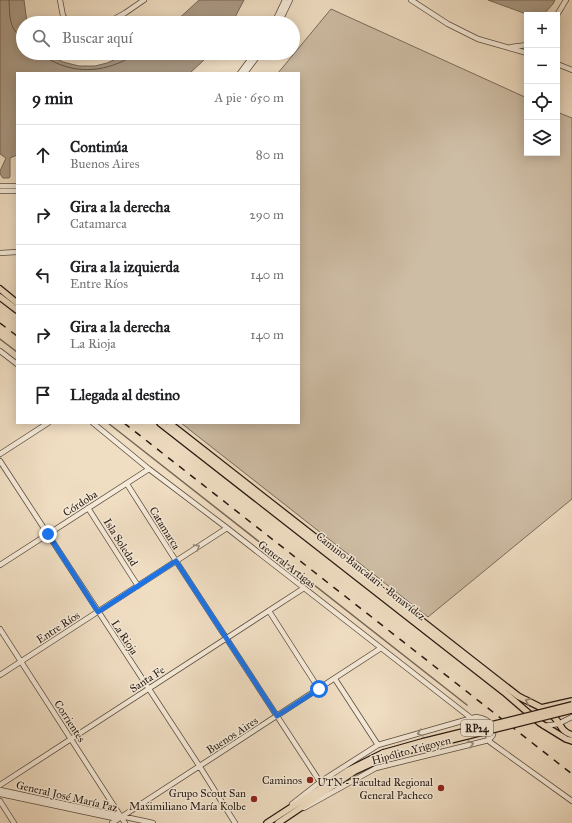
<!DOCTYPE html>
<html lang="es">
<head>
<meta charset="utf-8">
<style>
	:root { --surface:#fff; --page:#f2f2f2; --text:#202124; --muted:#757577; --line:#e0e0e0 }
	body { margin:0; font-family:"IM FELL Great Primer",serif; background:var(--page); color:var(--text) }
	.controls { position:absolute; right:12px; top:12px; display:grid; overflow:hidden; border-radius:0px; box-shadow:0 2px 10px #0003 }
	.controls button { width:36px; height:36px; display:grid; place-items:center; padding:0; border:0; border-bottom:1px solid var(--line); background:var(--surface); color:var(--text); font:20px sans-serif }
	.stop { position:absolute; width:12px; height:12px; margin:-9px; border:3px solid #1a73e8; border-radius:50%; background:#fff }
	.stop.end { background:#1a73e8; border-color:#fff; box-shadow:0 1px 4px #0008 }
	.list { margin:0; padding:0; list-style:none }
	h2 { display:flex; justify-content:space-between; align-items:center; height:52px; margin:0; padding:0 16px; font-size:17px }
	h2 small { font-size:13px; font-weight:400; color:var(--muted) }
	.list li { display:grid; grid-template-columns:26px 1fr auto; gap:12px; align-items:center; box-sizing:border-box; height:60px; padding:0 16px; border-top:1px solid var(--line) }
	.list b { display:block; font-size:15px; white-space:nowrap }
	.list p { margin:0; font-size:13px; white-space:nowrap; color:var(--muted) }
	.list em { font-size:13px; font-style:normal; color:var(--muted) }
	.icon { flex:none; width:22px; height:22px; fill:none; stroke:currentColor; stroke-width:2; stroke-linecap:round; stroke-linejoin:round }
	.map { position:relative; flex:none; width:572px; height:823px; overflow:hidden }
	.search { position:absolute; background:var(--surface); box-shadow:0 2px 10px #0003; left:16px; top:16px; width:284px; height:44px; display:flex; align-items:center; gap:10px; box-sizing:border-box; padding:0 14px; border-radius:22px; color:var(--muted); font-size:15px }
	.panel { position:absolute; background:var(--surface); box-shadow:0 2px 10px #0003; left:16px; top:72px; width:284px; height:352px; border-radius:0px }
	.map>svg:first-child { display:block }
	.green { fill:#cebda5; stroke:#7a6b5b }
	.water { fill:#ab9b86; stroke:#766757 }
	.lines { fill:none; stroke-linecap:round; stroke-linejoin:round }
	.shore { stroke:#685a4c; stroke-width:1 }
	.stream { stroke:#766757; stroke-width:1.5 }
	.minor-casing { stroke:#584a3e; stroke-width:6 }
	.major-casing { stroke:#261911; stroke-width:8 }
	.minor { stroke:#f5ead8; stroke-width:4.5 }
	.major { stroke:#f0dec3; stroke-width:5.5 }
	.rail { stroke:#261911; stroke-width:1.5; stroke-dasharray:7 7; stroke-linecap:butt }
	.major-bridge-casing { stroke:#261911; stroke-width:8; stroke-linecap:butt }
	.major-bridge { stroke:#f0dec3; stroke-width:5.5 }
	.oneway { stroke:#988c7e }
	.oneway2 { stroke:#958573 }
	.route { stroke:#1a73e8; stroke-width:5 }
	.poi-dot { fill:#8f2418; stroke:#f5ead8; stroke-width:1.5 }
	.labels { text-anchor:middle; stroke-width:3; stroke-linejoin:round; paint-order:stroke }
	.shield { fill:#f5ead8; stroke:#64584d; stroke-width:1 }
	.shield-label { font-size:10px; font-weight:bold; fill:#261911 }
	.street-label { font-size:11px; fill:#261911; stroke:#f5ead8 }
	.poi-label { font-size:11px; fill:#261911; stroke:#f5ead8; text-anchor:end }
</style>
</head>
<body>
<div class="map">
<svg width="572" height="823" viewBox="0 0 572 823">
	<rect width="100%" height="100%" fill="#f0dec3"/>
	<filter id="stains"><feTurbulence type="fractalNoise" baseFrequency=".005" numOctaves="4"/><feColorMatrix values="0 0 0 0 .2 0 0 0 0 .09 0 0 0 0 .02 0 0 0 .5 -.17"/></filter>
	<radialGradient id="worn" r=".72"><stop offset=".6" stop-color="#630" stop-opacity="0"/><stop offset="1" stop-color="#630" stop-opacity=".3"/></radialGradient>
	<path class="green" d="M331,9L527,98V153H557V112L572,118V499L428,617L181,423H299V73H278Z"/>
	<path class="water" d="M0,0H24L27,23H23V53H47L63,62L79,66H95L107,63L129,53H208L205,59L190,73H17V155L10,158V177L9,178H3L0,174V171L6,158L0,154Z
		M199,0H244L232,23H174Z
		M488,0H555L553,4L543,15H529Z"/>
	<g class="lines">
		<path class="shore" d="M9,0C10,13 8,31 23,37
			M45,53L47,58C73,74 102,73 129,58L130,53"/>
		<path class="stream" d="M0,339L17,352
			M108,423L467,705"/>
		<g class="minor-casing">
			<path id="minor" d="M60,0L63,16L69,23
				M411,0L448,24L478,39L527,53
				M557,15L566,0
				M107,23L125,13L144,0
				M274,23L285,0
				M279,23L290,0
				M511,47L527,45
				M557,64L572,70
				M240,73L255,53
				M245,73L260,53
				M0,186H17
				M0,191H17
				M0,253L17,252
				M0,351L17,364
				M93,423L149,469L227,528L471,718L481,723L486,728L490,742L572,801
				M0,454L48,423
				M0,461L200,767L235,823
				M127,484L176,561L320,782
				M88,508L138,586
				M0,565L149,469
				M269,611L319,689
				M0,629L125,823
				M0,675L227,528
				M335,679L378,745
				M544,726L558,724L572,717
				M0,785L304,588
				M0,790L153,823
				M0,794L118,819
				M0,801L14,823
				M292,804L320,782L378,745L476,717C486,718 495,724 493,735L489,740L376,768L304,808
				M112,823L381,648"/>
		</g>
		<g class="major-casing">
			<path id="major" d="M0,289L17,303
				M0,297L17,310
				M160,423L504,692L540,723L566,739L572,741
				M169,423L518,696C530,703 544,707 554,717C562,725 560,731 572,735
				M541,708L572,701
				M267,823L347,771L383,753
				M278,823L355,771L383,758"/>
		</g>
		<use href="#minor" class="minor"/>
		<use href="#major" class="major"/>
		<path class="rail" d="M0,323L17,336
			M124,423L572,774"/>
		<g class="major-bridge-casing">
			<path id="major-bridge" d="M383,753L422,742L572,705
				M383,758L406,751L572,710"/>
		</g>
		<use href="#major-bridge" class="major-bridge"/>
	</g>
	<defs><path id="oneway-chevron" d="M-2-3.5L2.5 0L-2 3.5" fill="none" stroke-width="1.6" stroke-linecap="round" stroke-linejoin="round"/></defs>
	<g class="oneway">
		<use href="#oneway-chevron" transform="translate(197 547) rotate(-33)"/>
		<use href="#oneway-chevron" transform="translate(420 733) rotate(164)"/>
		<use href="#oneway-chevron" transform="translate(471 744) rotate(-13)"/>
	</g>
	<use class="oneway2" href="#oneway-chevron" transform="translate(528 701) rotate(-155)"/>
	<g class="lines">
		<path class="route" d="M48,534L98,612L176,561L277,716L319,689"/>
	</g>
	<g class="poi-dot">
		<circle cx="310" cy="780" r="4"/>
		<circle cx="441" cy="788" r="4"/>
		<circle cx="254" cy="799" r="4"/>
	</g>
	<g class="labels">
		<rect class="shield" x="461" y="720" width="32" height="16" rx="3"/>
		<g class="shield-label">
			<text x="477" y="732">RP24</text>
		</g>
		<g class="street-label">
			<text transform="translate(80 503) rotate(-33)" y="4">Córdoba</text>
			<text transform="translate(165 528) rotate(58)" y="4">Catamarca</text>
			<text transform="translate(121 542) rotate(58)" y="4">Isla Soledad</text>
			<text transform="translate(287 564) rotate(38)" y="4">General Artigas</text>
			<text transform="translate(371 576) rotate(38)" y="4">Camino Bancalari - Benavídez</text>
			<text transform="translate(58 627) rotate(-33)" y="4">Entre Ríos</text>
			<text transform="translate(125 637) rotate(57)" y="4">La Rioja</text>
			<text transform="translate(147 679) rotate(-33)" y="4">Santa Fe</text>
			<text transform="translate(70 721) rotate(57)" y="4">Corrientes</text>
			<text transform="translate(232 735) rotate(-33)" y="4">Buenos Aires</text>
			<text transform="translate(411 750) rotate(-15)" y="4">Hipólito Yrigoyen</text>
			<text transform="translate(67 796) rotate(13)" y="4">General José María Paz</text>
		</g>
		<g class="poi-label">
			<text x="302" y="784">Caminos</text>
			<text x="433" y="786">UTN - Facultad Regional<tspan x="433" dy="13">General Pacheco</tspan></text>
			<text x="246" y="797">Grupo Scout San<tspan x="246" dy="13">Maximiliano María Kolbe</tspan></text>
		</g>
	</g>
	<rect width="100%" height="100%" filter="url(#stains)"/>
	<rect width="100%" height="100%" fill="url(#worn)"/>
</svg>
<div class="controls">
<button>+</button>
<button>−</button>
<button><svg class="icon" aria-label="locate" viewBox="0 0 24 24"><circle cx="12" cy="12" r="6"/><path d="M12 2v4M12 18v4M2 12h4M18 12h4"/></svg></button>
<button><svg class="icon" aria-label="layers" viewBox="0 0 24 24"><path d="M12 4l9 5-9 5-9-5zM3 14l9 5 9-5"/></svg></button>
</div>
<div class="stop" style="left:319px;top:689px"></div>
<div class="stop end" style="left:48px;top:534px"></div>
<div class="search"><svg class="icon" aria-label="search" viewBox="0 0 24 24"><circle cx="10" cy="10" r="6"/><path d="M15 15l6 6"/></svg>Buscar aquí</div>
<section class="panel">
<h2>9 min<small>A pie · 650 m</small></h2>
<ul class="list">
<li><svg class="icon" aria-label="ahead" viewBox="0 0 24 24"><path d="M12 20V5M6 11l6-6 6 6"/></svg><div><b>Continúa</b><p>Buenos Aires</p></div><em>80 m</em></li>
<li><svg class="icon" aria-label="right" viewBox="0 0 24 24"><path d="M7 20v-9h11M14 6l5 5-5 5"/></svg><div><b>Gira a la derecha</b><p>Catamarca</p></div><em>290 m</em></li>
<li><svg class="icon" aria-label="left" viewBox="0 0 24 24"><path d="M17 20v-9H6M10 6l-5 5 5 5"/></svg><div><b>Gira a la izquierda</b><p>Entre Ríos</p></div><em>140 m</em></li>
<li><svg class="icon" aria-label="right" viewBox="0 0 24 24"><path d="M7 20v-9h11M14 6l5 5-5 5"/></svg><div><b>Gira a la derecha</b><p>La Rioja</p></div><em>140 m</em></li>
<li><svg class="icon" aria-label="arrive" viewBox="0 0 24 24"><path d="M6 21V4h12l-3 4 3 4H6"/></svg><div><b>Llegada al destino</b></div></li>
</ul>
</section>
</div>
</body>
</html>
